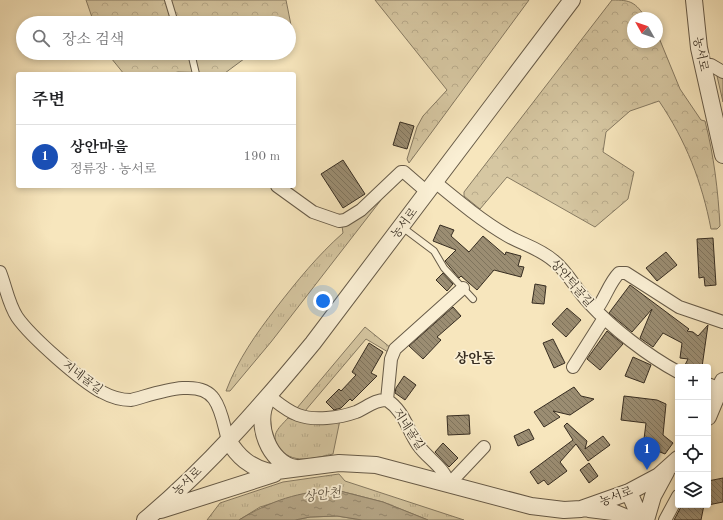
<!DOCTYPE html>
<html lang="ko">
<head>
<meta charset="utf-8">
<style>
	:root { --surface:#fff; --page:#f2f2f2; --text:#202124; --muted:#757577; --line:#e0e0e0; --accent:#8f2418 }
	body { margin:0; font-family:"Old Standard TT","Noto Serif KR",serif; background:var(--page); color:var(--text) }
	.controls { position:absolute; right:12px; bottom:12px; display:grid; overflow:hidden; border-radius:4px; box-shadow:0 2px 6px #0003 }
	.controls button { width:36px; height:36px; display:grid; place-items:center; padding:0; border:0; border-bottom:1px solid var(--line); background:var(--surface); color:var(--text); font:20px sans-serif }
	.compass { position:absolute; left:627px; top:12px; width:36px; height:36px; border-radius:50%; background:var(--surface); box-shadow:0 2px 6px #0003; rotate:310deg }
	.you { position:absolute; left:323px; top:301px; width:14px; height:14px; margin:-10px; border:3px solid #fff; border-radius:50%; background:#1a73e8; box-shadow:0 0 0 6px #1a73e833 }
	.badge { display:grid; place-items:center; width:26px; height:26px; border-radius:50%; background:var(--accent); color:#fff; font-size:13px; font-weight:700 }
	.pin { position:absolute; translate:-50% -33px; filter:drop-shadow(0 1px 2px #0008) }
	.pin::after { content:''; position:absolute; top:21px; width:14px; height:12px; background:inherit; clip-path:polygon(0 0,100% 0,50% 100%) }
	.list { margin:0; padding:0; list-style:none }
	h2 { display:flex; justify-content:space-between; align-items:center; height:52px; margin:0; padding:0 16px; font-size:17px }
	h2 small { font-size:13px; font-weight:400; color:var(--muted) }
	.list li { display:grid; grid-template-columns:26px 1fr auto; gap:12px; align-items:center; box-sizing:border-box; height:64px; padding:0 16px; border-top:1px solid var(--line) }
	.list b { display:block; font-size:15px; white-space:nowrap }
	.list p { margin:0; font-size:13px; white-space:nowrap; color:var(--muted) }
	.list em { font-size:13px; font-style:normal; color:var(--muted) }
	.icon { flex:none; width:22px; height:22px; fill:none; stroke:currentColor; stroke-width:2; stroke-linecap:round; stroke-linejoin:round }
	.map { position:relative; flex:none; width:723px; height:520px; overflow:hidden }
	.search { position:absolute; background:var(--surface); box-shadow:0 2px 6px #0003; left:16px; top:16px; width:280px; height:44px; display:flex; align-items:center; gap:10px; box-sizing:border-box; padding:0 14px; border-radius:22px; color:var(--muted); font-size:15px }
	.panel { position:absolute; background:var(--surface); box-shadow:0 2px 6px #0003; left:16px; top:72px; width:280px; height:116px; border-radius:4px }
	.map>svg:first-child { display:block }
	.grass { fill:url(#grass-tufts); stroke:#867a62 }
	.forest { fill:url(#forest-crowns); stroke:#867a62 }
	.water { fill:url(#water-ripples); stroke:#83765f }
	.building { fill:url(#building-back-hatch); stroke:#372d21 }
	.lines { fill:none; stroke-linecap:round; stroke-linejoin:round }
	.service-casing { stroke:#675b48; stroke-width:8 }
	.minor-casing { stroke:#675b48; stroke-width:14 }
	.tertiary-casing { stroke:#675b48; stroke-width:18 }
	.service { stroke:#faefd4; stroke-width:6 }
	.minor { stroke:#faefd4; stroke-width:12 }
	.tertiary { stroke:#faefd4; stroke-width:16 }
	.labels { text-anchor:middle; stroke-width:3.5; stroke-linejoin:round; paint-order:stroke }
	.street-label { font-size:12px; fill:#372d21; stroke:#faefd4 }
	.water-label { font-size:13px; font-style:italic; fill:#5d5240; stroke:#faefd4 }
	.quarter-label { font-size:14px; font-weight:bold; fill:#372d21; stroke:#faefd4 }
</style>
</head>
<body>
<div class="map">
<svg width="723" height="520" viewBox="0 0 723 520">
	<defs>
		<pattern id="grass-tufts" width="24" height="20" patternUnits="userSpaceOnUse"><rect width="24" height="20" fill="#d6c7a2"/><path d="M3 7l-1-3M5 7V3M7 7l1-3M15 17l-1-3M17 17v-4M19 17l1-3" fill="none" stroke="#b8ab8b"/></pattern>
		<pattern id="forest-crowns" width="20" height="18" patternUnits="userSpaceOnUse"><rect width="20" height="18" fill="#d6c7a2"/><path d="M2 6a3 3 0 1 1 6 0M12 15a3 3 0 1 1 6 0" fill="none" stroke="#b8ab8b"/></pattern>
		<pattern id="water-ripples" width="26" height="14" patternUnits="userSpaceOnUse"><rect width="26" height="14" fill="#b6a788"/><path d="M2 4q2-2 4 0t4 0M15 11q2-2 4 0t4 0" fill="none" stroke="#95886f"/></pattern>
		<pattern id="building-back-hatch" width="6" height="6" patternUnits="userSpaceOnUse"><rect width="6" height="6" fill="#9b8d72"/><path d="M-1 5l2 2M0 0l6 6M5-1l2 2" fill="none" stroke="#7f745d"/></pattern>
	</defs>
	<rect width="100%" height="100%" fill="#f7e6bd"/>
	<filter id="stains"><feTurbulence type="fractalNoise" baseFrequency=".005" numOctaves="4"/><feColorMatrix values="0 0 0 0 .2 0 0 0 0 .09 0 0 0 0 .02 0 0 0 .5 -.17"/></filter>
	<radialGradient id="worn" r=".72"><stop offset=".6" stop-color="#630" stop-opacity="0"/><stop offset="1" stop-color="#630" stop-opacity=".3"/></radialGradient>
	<path class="grass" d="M381,200L271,342L230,391H226C238,359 256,334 276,308C297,281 318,255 343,233L342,226L357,219Z
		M365,327L391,348L388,352L366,339L305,411L297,408Z
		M288,418L299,421L340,420L333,454C314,458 291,466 278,446C270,434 280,427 288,418Z
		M339,474L345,481L464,520H428L383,502L336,490L315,491L260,507L239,520H207L220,503L283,482Z
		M337,516L362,520H295L310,517Z"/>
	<path class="forest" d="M86,0H286L291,25L289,26V23H94Z
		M375,0H529L409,163L407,159L417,127L423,116L447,90Z
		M612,0C631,0 635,2 646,18H633V42H657V33L680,89L701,120L705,121C714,156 718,190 720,226L717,229H711C702,182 686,141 659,101L630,111L606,132L603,152L634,172L628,199L595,227L507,177L480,209L464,196V192Z
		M107,53H252L225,73L178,72L169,74H124Z
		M720,75L723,77V102L717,76Z"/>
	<path class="water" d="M336,490L383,502L428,520H362L337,516L310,517L295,520H239C270,501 300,491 336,490Z"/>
	<path class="building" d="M400,122L414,126L407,149L393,145Z
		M343,160L365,194L343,208L321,174Z
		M440,225L454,230L451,236L469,252L483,236L505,255L506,252L521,256L518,266L524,267L521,277L494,270L477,290L461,276L459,278L445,261L456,250L433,241Z
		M713,238L716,285L705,286L704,277L699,278L697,239Z
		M666,252L677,265L657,281L646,268Z
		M443,273L453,284L447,291L436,280Z
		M535,284L546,286L544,304L532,303Z
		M630,285L689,329L687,331L693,332L698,336L708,325L702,367H684L688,359L680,358L682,343L663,333L653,347L640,338L652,309L632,332L609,313Z
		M453,307L461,316L437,337L441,340L423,359L409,346Z
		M567,308L581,320L566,337L552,324Z
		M607,331L623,344L600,370L587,359Z
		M553,339L565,363L554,368L543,343Z
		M369,343L383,352L371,373L377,376L352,401L350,399L341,408L334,410L326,402L339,389L341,391L356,375L352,372Z
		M633,357L651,365L644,383L625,376Z
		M404,376L416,385L405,400L395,393L396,388Z
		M574,387L581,396L594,399L570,415L553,411L560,417L544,427L534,412Z
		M624,396L657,400L666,404L663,435L673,443L665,454L650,448L653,440L644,439L646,423L621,420Z
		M469,415L470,434L448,435L447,416Z
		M567,423L587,441L585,449L603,436L610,445L588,461L576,444L560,462L567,471L548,485L544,480L538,484L530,472L573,440L564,426Z
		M529,429L534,439L518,446L514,436Z
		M443,443L458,458L449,467L435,452Z
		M589,463L598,476L589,483L580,470Z
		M723,478V502L708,505V481Z
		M682,505H704L701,520H674Z"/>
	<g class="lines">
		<g class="service-casing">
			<path id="service" d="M168,0L175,23
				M191,53L196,74
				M402,227L434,251L444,268L473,299"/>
		</g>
		<g class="minor-casing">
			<path id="minor" d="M703,65H711L723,72
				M435,182C458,201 482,221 508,236C524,245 539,248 554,261C568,272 576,290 589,303C612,328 648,356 678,372
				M277,186L313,212L339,221L345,220L361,210L401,172H404L427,192
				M0,272C6,287 8,303 17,317C31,337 81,381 102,392C111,397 121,400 131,400C152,395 199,376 214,399C222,410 224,427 228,440
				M596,310C605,299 609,283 619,273H626L679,307L723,322
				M573,367L604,318
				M708,384L721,389
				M269,396C278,403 287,411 298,415C314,421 339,418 356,412C366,408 375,399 387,400C404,411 407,429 418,445C428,459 444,467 449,484
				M387,400L391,359L395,349L463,288
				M449,484L484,447
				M665,520L678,496"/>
		</g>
		<g class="tertiary-casing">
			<path id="tertiary" d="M694,0L699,48L723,155
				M267,400C254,423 269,464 296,468
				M708,417L723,381
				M228,440C238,457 250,467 269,472L339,463L376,465L531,506L564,510L581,509L629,492L659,476L678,459
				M629,492L641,520
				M589,509L613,512L632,520
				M161,510L274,474
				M145,520C207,468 261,406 313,343L572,0
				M646,520L653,496L666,472"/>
		</g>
		<use href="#service" class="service"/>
		<use href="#minor" class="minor"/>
		<use href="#tertiary" class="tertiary"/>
	</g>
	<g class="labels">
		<g class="street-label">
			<text transform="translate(701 54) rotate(78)" y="4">농서로</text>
			<text transform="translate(404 223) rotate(-53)" y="4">농서로</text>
			<text transform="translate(572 283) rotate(49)" y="4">상안턱골길</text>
			<text transform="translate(83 377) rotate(37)" y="4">지네골길</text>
			<text transform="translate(409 429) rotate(57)" y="4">지네골길</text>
			<text transform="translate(187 481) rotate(-44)" y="4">농서로</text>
			<text transform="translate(616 496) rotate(-21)" y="4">농서로</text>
		</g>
		<g class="water-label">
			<text transform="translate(322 494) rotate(-8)" y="5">상안천</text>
		</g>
		<g class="quarter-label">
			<text x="475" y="363">상안동</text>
		</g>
	</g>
	<rect width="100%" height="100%" filter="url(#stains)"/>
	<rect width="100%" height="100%" fill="url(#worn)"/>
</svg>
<div class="controls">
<button>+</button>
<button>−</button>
<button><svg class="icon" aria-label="locate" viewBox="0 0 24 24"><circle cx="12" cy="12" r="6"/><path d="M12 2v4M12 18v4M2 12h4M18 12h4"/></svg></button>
<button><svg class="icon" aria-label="layers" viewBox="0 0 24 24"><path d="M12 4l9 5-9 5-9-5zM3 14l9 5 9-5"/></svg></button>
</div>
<svg class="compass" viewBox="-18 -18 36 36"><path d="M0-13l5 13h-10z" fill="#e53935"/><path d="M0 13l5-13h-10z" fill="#757577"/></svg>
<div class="you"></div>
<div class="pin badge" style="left:647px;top:470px;background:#1a4fb4">1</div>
<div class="search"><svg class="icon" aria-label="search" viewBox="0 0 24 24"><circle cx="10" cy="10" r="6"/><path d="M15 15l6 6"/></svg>장소 검색</div>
<section class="panel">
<h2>주변<small></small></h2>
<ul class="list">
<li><span class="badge" style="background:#1a4fb4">1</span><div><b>상안마을</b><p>정류장 · 농서로</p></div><em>190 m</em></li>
</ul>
</section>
</div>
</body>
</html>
